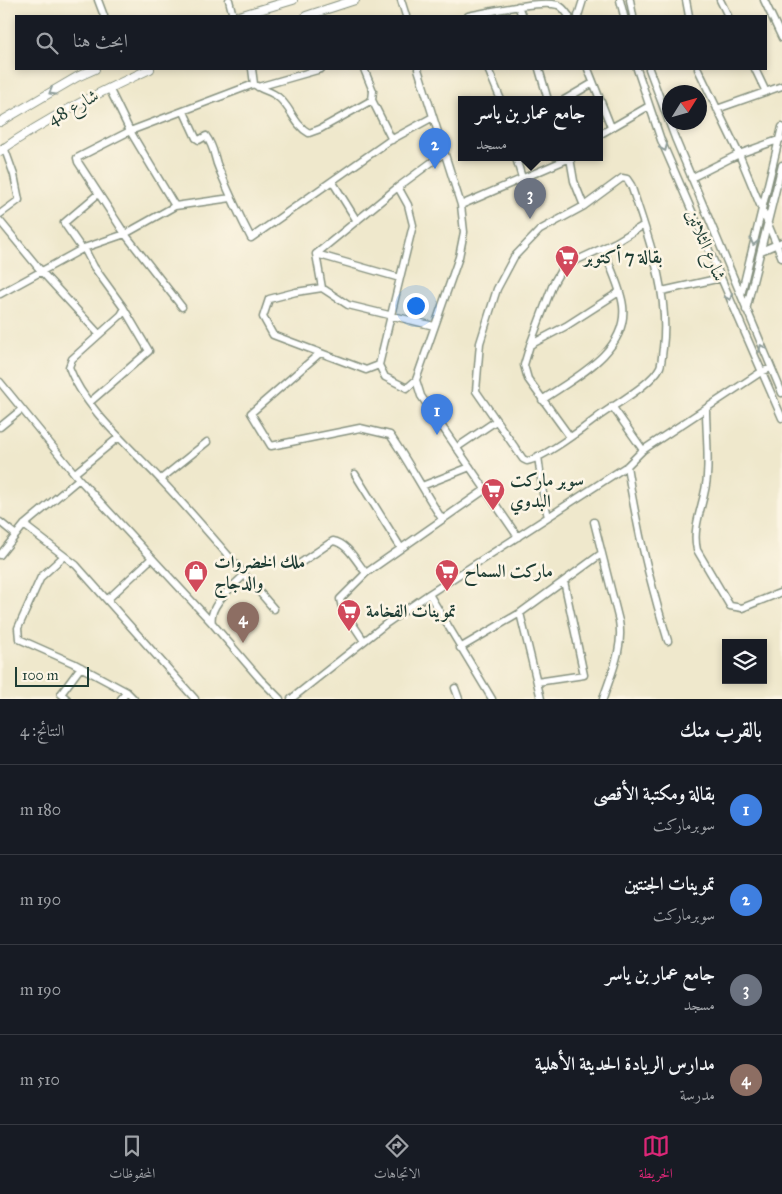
<!DOCTYPE html>
<html lang="ar">
<head>
<meta charset="utf-8">
<style>
	:root { --surface:#171b24; --page:#242831; --text:#f1f3f6; --muted:#9ea1a6; --line:#363941; --accent:#db2777 }
	body { margin:0; font-family:"IM FELL Great Primer",Amiri,serif; background:var(--page); color:var(--text); direction:rtl }
	.controls { position:absolute; right:15px; bottom:15px; display:grid; overflow:hidden; border-radius:0px; box-shadow:0 2px 8px #0003 }
	.controls button { width:45px; height:45px; display:grid; place-items:center; padding:0; border:0; border-bottom:1px solid var(--line); background:var(--surface); color:var(--text); font:25px sans-serif }
	.compass { position:absolute; left:662px; top:85px; width:45px; height:45px; border-radius:50%; background:var(--surface); box-shadow:0 2px 8px #0003; rotate:53deg }
	.scale { position:absolute; left:15px; bottom:12px; width:74px; box-sizing:border-box; padding-left:5px; border:2px solid #1f3d34; border-top:0; font-size:14px; line-height:18px; white-space:nowrap; color:#1f3d34; -webkit-text-stroke:4px #fcf5e5; paint-order:stroke }
	.you { position:absolute; left:415px; top:305px; width:18px; height:18px; margin:-12px; border:4px solid #fff; border-radius:50%; background:#1a73e8; box-shadow:0 0 0 8px #1a73e833 }
	.badge { display:grid; place-items:center; width:32px; height:32px; border-radius:50%; background:var(--accent); color:#fff; font-size:16px; font-weight:700 }
	.pin { position:absolute; translate:-50% -41px; filter:drop-shadow(0 1px 2px #0008) }
	.pin::after { content:''; position:absolute; top:26px; width:18px; height:15px; background:inherit; clip-path:polygon(0 0,100% 0,50% 100%) }
	.popup { position:absolute; left:458px; top:96px; width:145px; height:65px; box-sizing:border-box; display:grid; place-content:center; border-radius:0px; background:var(--surface); filter:drop-shadow(0 1px 4px #0005); font-size:16px; white-space:nowrap; color:var(--muted) }
	.popup b { font-size:19px; color:var(--text) }
	.popup::after { content:''; position:absolute; left:50%; top:100%; margin-left:-10px; border:10px solid transparent; border-top-color:var(--surface) }
	.list { margin:0; padding:0; list-style:none }
	h2 { display:flex; justify-content:space-between; align-items:center; height:65px; margin:0; padding:0 20px; font-size:21px }
	h2 small { font-size:16px; font-weight:400; color:var(--muted) }
	.list li { display:grid; grid-template-columns:32px 1fr auto; gap:15px; align-items:center; box-sizing:border-box; height:90px; padding:0 20px; border-top:1px solid var(--line) }
	.list b { display:block; font-size:19px; white-space:nowrap }
	.list p { margin:0; font-size:16px; white-space:nowrap; color:var(--muted) }
	.list em { font-size:16px; font-style:normal; color:var(--muted) }
	.icon { flex:none; width:28px; height:28px; fill:none; stroke:currentColor; stroke-width:2; stroke-linecap:round; stroke-linejoin:round }
	.map { position:relative; flex:none; width:782px; height:699px; overflow:hidden; direction:ltr }
	.search { position:absolute; background:var(--surface); box-shadow:0 2px 8px #0003; left:15px; right:15px; top:15px; height:55px; display:flex; align-items:center; gap:12px; box-sizing:border-box; padding:0 18px; border-radius:0px; color:var(--muted); font-size:19px }
	.sheet { height:425px; background:var(--surface) }
	nav { display:flex; justify-content:space-around; align-items:center; box-sizing:border-box; height:70px; border-top:1px solid var(--line); background:var(--surface); font-size:14px; color:var(--muted) }
	nav a { display:grid; justify-items:center; gap:2px }
	nav .on { color:var(--accent) }
	.map>svg:first-child { display:block }
	.lines { fill:none; stroke-linecap:round; stroke-linejoin:round }
	.minor-casing { stroke:#879280; stroke-width:9 }
	.major-casing { stroke:#879280; stroke-width:10 }
	.minor { stroke:#fff; stroke-width:6 }
	.major { stroke:#fff; stroke-width:8 }
	.oneway { stroke:#8f9e9a }
	.labels { text-anchor:middle; stroke-width:5; stroke-linejoin:round; paint-order:stroke }
	.street-label { font-size:18px; fill:#1f3d34; stroke:#fcf5e5 }
	.poi-label { font-size:18px; font-weight:bold; fill:#1f3d34; stroke:#fcf5e5; text-anchor:start }
</style>
</head>
<body>
<div class="map">
<svg width="782" height="699" viewBox="0 0 782 699">
	<rect width="100%" height="100%" fill="#fcf5e5"/>
	<filter id="ink" filterUnits="userSpaceOnUse"><feTurbulence type="fractalNoise" baseFrequency=".02" numOctaves="2"/><feDisplacementMap in="SourceGraphic" scale="10" xChannelSelector="R" yChannelSelector="G"/><feConvolveMatrix kernelMatrix="1 2 1 2 8 2 1 2 1" color-interpolation-filters="sRGB"/></filter>
	<filter id="wash" filterUnits="userSpaceOnUse"><feTurbulence type="fractalNoise" baseFrequency=".0096" numOctaves="4" result="noise"/><feDisplacementMap in="SourceGraphic" scale="20" xChannelSelector="R" yChannelSelector="G"/><feGaussianBlur stdDeviation="1.12" result="paint"/><feColorMatrix in="noise" values="0 0 0 0 0 0 0 0 0 0 0 0 0 0 0 0 0 1.4 0 .05"/><feComposite in="paint" operator="in"/></filter>
	<g filter="url(#wash)">
		<rect width="100%" height="100%" fill="#efe8cc"/>
	</g>
	<g filter="url(#ink)">
		<g class="lines">
			<g class="minor-casing">
				<path id="minor" d="M98,0L104,16
					M229,0L233,16
					M401,0L406,16
					M620,0L624,16
					M630,0L633,16
					M686,0L689,16
					M720,0L728,16
					M764,0L782,38
					M518,6L522,16
					M468,16C490,12 538,0 558,5C563,7 566,12 569,16
					M578,16L583,0
					M252,69L254,84C261,90 271,91 278,97C291,107 294,125 309,133L320,129L372,100L373,91L364,69
					M488,69L501,100
					M539,69L548,100
					M588,69L611,127
					M637,69L661,140L782,418
					M649,69L675,138L782,393
					M698,69L739,154L782,258
					M755,69L766,92
					M258,87L321,69
					M372,100L392,140
					M564,100L593,83
					M717,109L782,86
					M184,112L196,138L199,140L206,136C216,150 213,156 219,169C229,193 239,215 251,238L332,181
					M599,135L649,106
					M516,158L522,178
					M570,158L574,181L584,206
					M622,178L627,179L631,185C648,237 670,293 663,348C662,354 662,362 660,367C652,384 614,405 598,417C584,428 542,459 527,461L523,459L476,391L480,343L497,289L514,257L540,230L584,206Z
					M691,178L739,154L781,139
					M398,187L408,205L413,225L400,278
					M461,205L570,158
					M175,206L231,198
					M0,214L19,200L14,175L4,147
					M0,221L41,271L99,334
					M357,221L332,181L389,141L433,117
					M84,248L125,234L175,206L130,131L109,88
					M82,249L64,223L98,194
					M761,251L782,242
					M316,254L398,187L444,153
					M322,288L296,292L269,299L263,317L273,335L366,370L379,365L400,278L316,254L322,288L348,305L434,326
					M662,291L721,278
					M0,294L84,248L94,267L123,307L149,351L90,402
					M741,295L782,127
					M182,307L125,234L78,162L77,158L130,131L254,84
					M124,310L121,315L72,359L69,367C84,408 130,447 160,479C200,521 236,565 274,609
					M746,310L782,165
					M530,345L566,326L619,292
					M320,353L251,413L271,446L360,428L390,435C409,462 424,492 442,519
					M379,365L385,377L407,388L416,380L459,257L464,232L461,205L418,69
					M416,380L421,396L518,537
					M0,382L79,479
					M542,400C574,378 628,352 623,306C621,288 609,265 603,248
					M612,406L643,450
					M706,409C706,431 709,454 707,476C706,501 691,525 697,550L730,606L742,608L782,592
					M0,427L22,409
					M570,437L528,379L524,365L530,345L553,284L561,270L575,261L616,242L644,225
					M456,448L496,421
					M538,456L543,494L548,517
					M627,466C636,525 650,584 668,641
					M75,473L119,437
					M355,474L401,548
					M161,479L207,442
					M422,486L470,467
					M0,522L16,535
					M594,522L619,621C624,648 611,674 603,699
					M24,525L76,565L107,600L152,558
					M0,555L24,525L79,479L212,623
					M64,556L41,577L18,628L19,639L73,663L127,692L134,699
					M299,564L333,541C348,543 357,563 366,573
					M244,575C233,587 208,605 212,623L260,679L280,699
					M429,594L492,699
					M107,600L195,699
					M520,613L541,699
					M364,641L342,608L340,599L366,573L486,489
					M460,648L520,613L601,554
					M537,682L584,675L564,581
					M455,688L459,699
					M67,699L61,694L81,667
					M121,699L127,692
					M291,699L387,623L429,594L627,466L643,450L761,372L771,368"/>
			</g>
			<g class="major-casing">
				<path id="major" d="M239,16L293,0
					M306,16L355,0
					M0,122L77,77L95,69
					M0,151C47,118 98,93 150,69"/>
			</g>
			<use href="#minor" class="minor"/>
			<use href="#major" class="major"/>
		</g>
		<defs><path id="oneway-chevron" d="M-2-3.5L2.5 0L-2 3.5" fill="none" stroke-width="1.6" stroke-linecap="round" stroke-linejoin="round" transform="scale(1.25)"/></defs>
		<g class="oneway">
			<use href="#oneway-chevron" transform="translate(52 92) rotate(150)"/>
			<use href="#oneway-chevron" transform="translate(664 148) rotate(67)"/>
			<use href="#oneway-chevron" transform="translate(754 242) rotate(104)"/>
			<use href="#oneway-chevron" transform="translate(729 297) rotate(67)"/>
			<use href="#oneway-chevron" transform="translate(762 348) rotate(-113)"/>
		</g>
	</g>
	<defs>
		<g id="supermarket-pin" transform="scale(1.25)"><path d="M0 17L-7.5 6A9.5 9.5 0 1 1 7.5 6Z" fill="#d1495b" stroke="#fcf5e5"/><path d="M-6-5.5h2.5l.6 2H6L4.5 2H-2.5L-4.4-4H-6ZM-1.5 3.2a1.3 1.3 0 1 0 .1 0ZM3 3.2a1.3 1.3 0 1 0 .1 0Z" fill="#fff"/></g>
		<g id="shop-pin" transform="scale(1.25)"><path d="M0 17L-7.5 6A9.5 9.5 0 1 1 7.5 6Z" fill="#d1495b" stroke="#fcf5e5"/><path d="M-5-2.5h2.3a2.7 3.5 0 0 1 5.4 0H5L5.5 6h-11ZM-1.5-2.5h3a1.5 2.3 0 0 0-3 0Z" fill="#fff"/></g>
	</defs>
	<g fill-rule="evenodd">
		<use href="#supermarket-pin" x="567" y="257"/>
		<use href="#supermarket-pin" x="493" y="490"/>
		<use href="#supermarket-pin" x="447" y="571"/>
		<use href="#shop-pin" x="196" y="572"/>
		<use href="#supermarket-pin" x="349" y="611"/>
	</g>
	<g class="labels">
		<g class="street-label">
			<text transform="translate(73 107) rotate(-29)" y="6">شارع 48</text>
			<text transform="translate(706 245) rotate(67)" y="6">شارع الثلاثين</text>
		</g>
		<g class="poi-label">
			<text x="584" y="263">بقالة 7 أكتوبر</text>
			<text x="510" y="486">سوبر ماركت<tspan x="510" dy="21">البدوي</tspan></text>
			<text x="214" y="568">ملك الخضروات<tspan x="214" dy="21">والدجاج</tspan></text>
			<text x="464" y="577">ماركت السماح</text>
			<text x="366" y="617">تموينات الفخامة</text>
		</g>
	</g>
</svg>
<div class="controls">
<button><svg class="icon" aria-label="layers" viewBox="0 0 24 24"><path d="M12 4l9 5-9 5-9-5zM3 14l9 5 9-5"/></svg></button>
</div>
<svg class="compass" viewBox="-18 -18 36 36"><path d="M0-13l5 13h-10z" fill="#e53935"/><path d="M0 13l5-13h-10z" fill="#9ea1a6"/></svg>
<div class="scale">100 m</div>
<div class="you"></div>
<div class="pin badge" style="left:437px;top:435px;background:#3f7fe0">1</div>
<div class="pin badge" style="left:435px;top:169px;background:#3f7fe0">2</div>
<div class="pin badge" style="left:530px;top:219px;background:#6b7280">3</div>
<div class="popup"><b>جامع عمار بن ياسر</b>مسجد</div>
<div class="pin badge" style="left:243px;top:643px;background:#8d6e63">4</div>
<div class="search"><svg class="icon" aria-label="search" viewBox="0 0 24 24"><circle cx="10" cy="10" r="6"/><path d="M15 15l6 6"/></svg>ابحث هنا</div>
</div>
<section class="sheet">
<h2>بالقرب منك<small>النتائج: 4</small></h2>
<ul class="list">
<li><span class="badge" style="background:#3f7fe0">1</span><div><b>بقالة ومكتبة الأقصى</b><p>سوبرماركت</p></div><em>180 m</em></li>
<li><span class="badge" style="background:#3f7fe0">2</span><div><b>تموينات الجنتين</b><p>سوبرماركت</p></div><em>190 m</em></li>
<li><span class="badge" style="background:#6b7280">3</span><div><b>جامع عمار بن ياسر</b><p>مسجد</p></div><em>190 m</em></li>
<li><span class="badge" style="background:#8d6e63">4</span><div><b>مدارس الريادة الحديثة الأهلية</b><p>مدرسة</p></div><em>510 m</em></li>
</ul>
</section>
<nav>
<a class="on"><svg class="icon" aria-label="map" viewBox="0 0 24 24"><path d="M3 6l6-2 6 2 6-2v14l-6 2-6-2-6 2zM9 4v14M15 6v14"/></svg>الخريطة</a>
<a><svg class="icon" aria-label="directions" viewBox="0 0 24 24"><path d="M12 3l9 9-9 9-9-9zM9 14v-3h6M13 9l2 2-2 2"/></svg>الاتجاهات</a>
<a><svg class="icon" aria-label="saved" viewBox="0 0 24 24"><path d="M7 4h10v16l-5-4-5 4z"/></svg>المحفوظات</a>
</nav>
</body>
</html>
